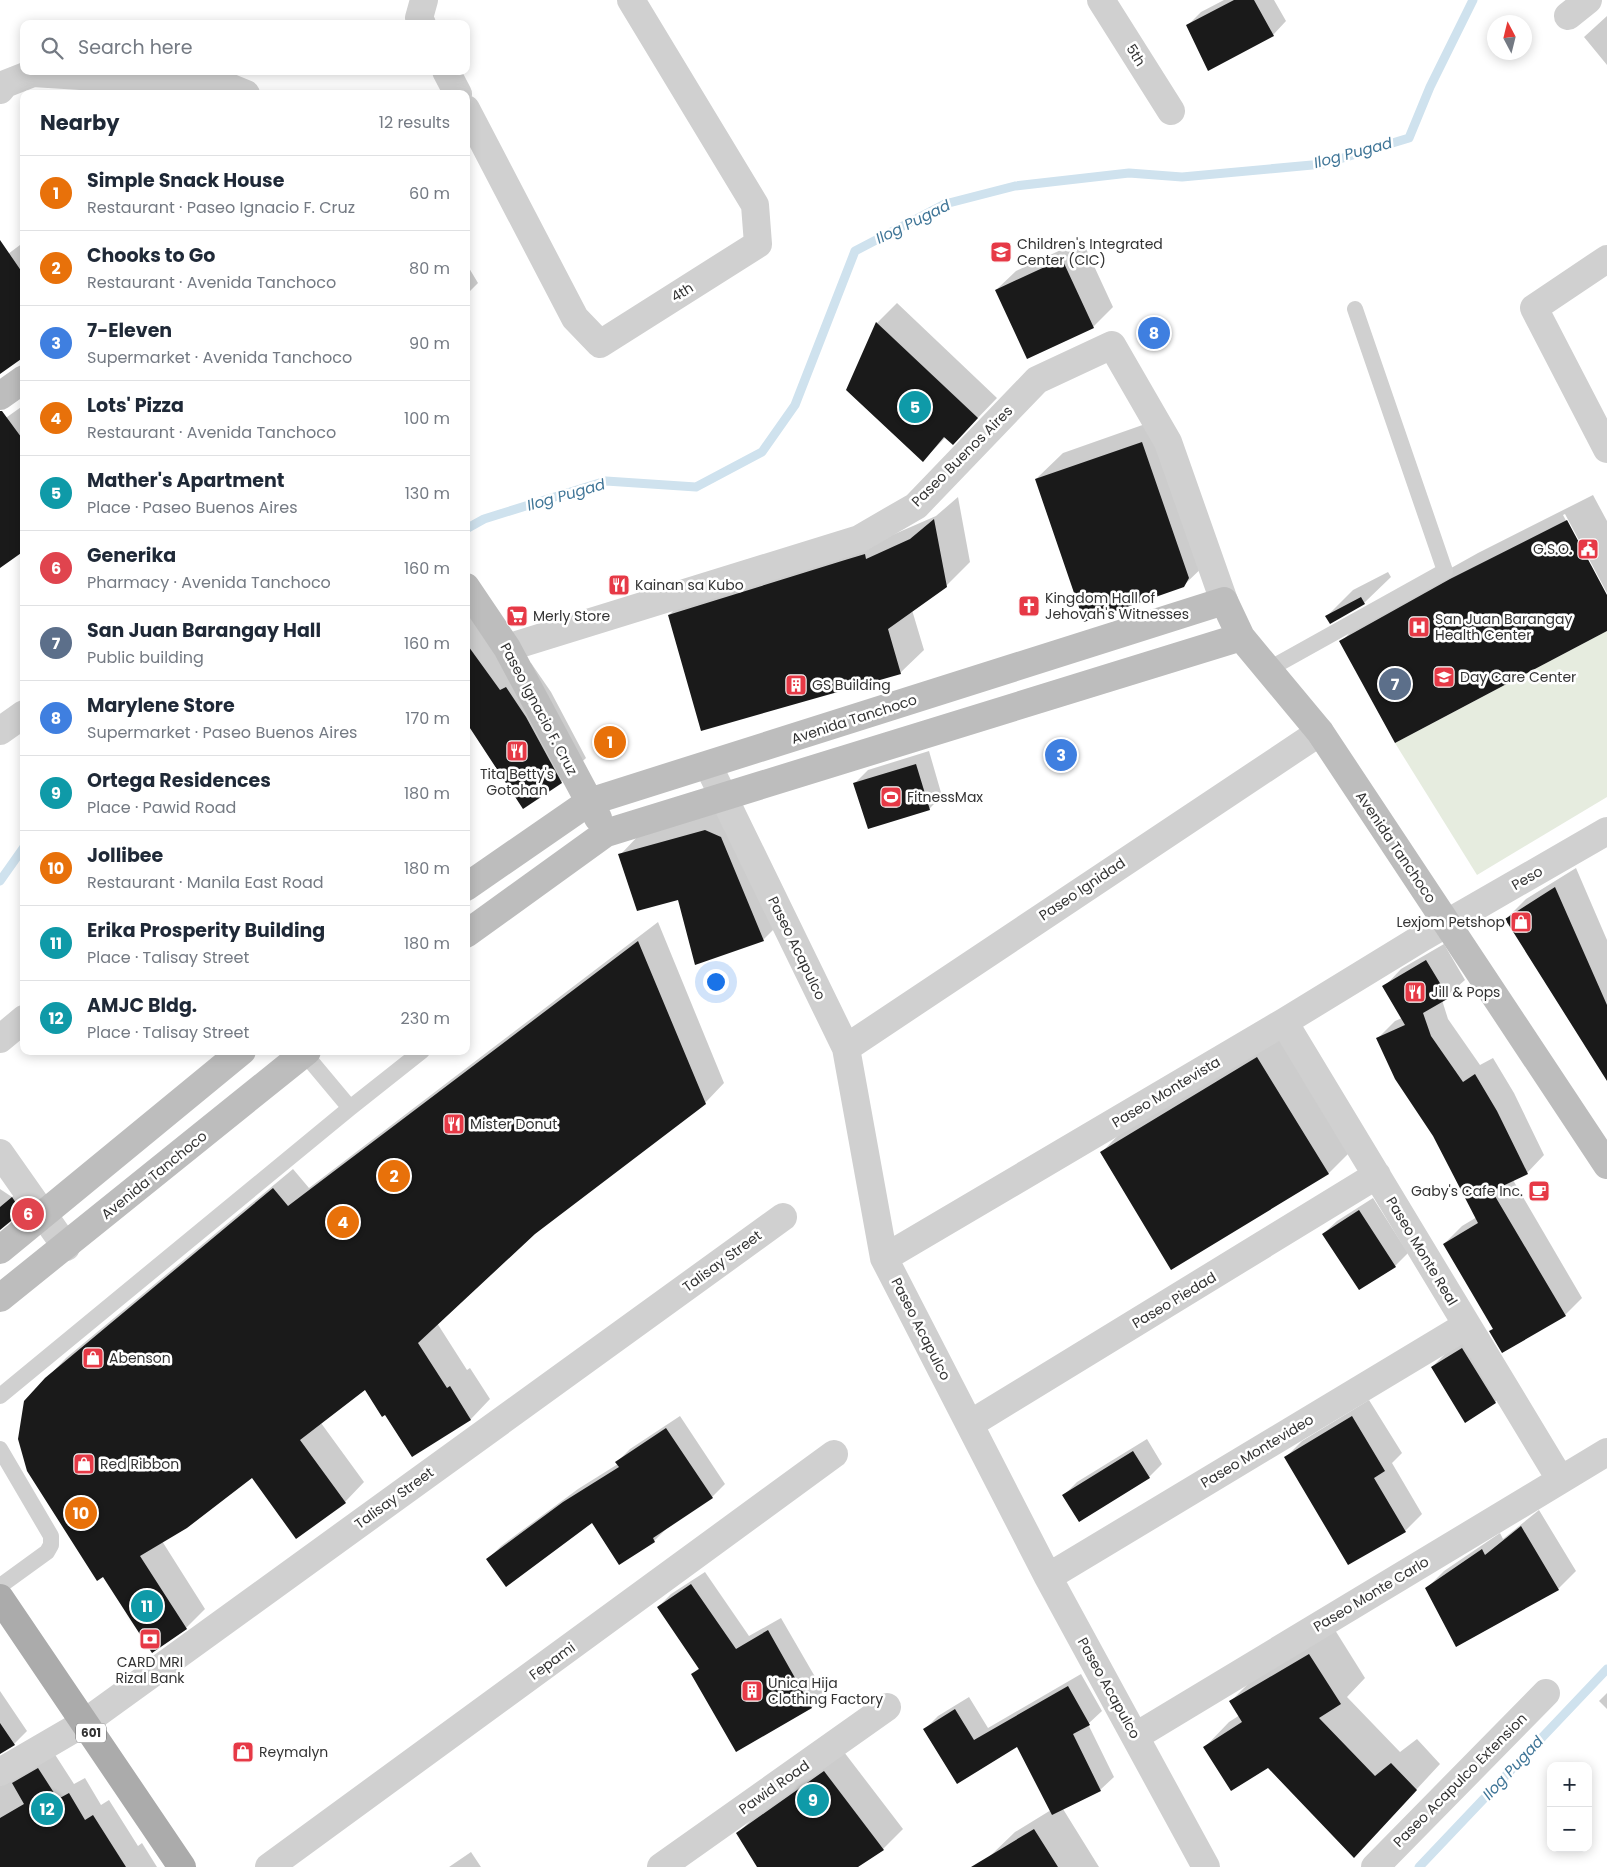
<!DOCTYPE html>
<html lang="en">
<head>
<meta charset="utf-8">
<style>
	:root { --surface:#fff; --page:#f2f2f3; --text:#1f2937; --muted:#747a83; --line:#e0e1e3; --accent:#e63946 }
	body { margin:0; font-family:Poppins,sans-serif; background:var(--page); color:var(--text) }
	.controls { position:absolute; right:15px; bottom:15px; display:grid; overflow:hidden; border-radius:10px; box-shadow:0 2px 12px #0003 }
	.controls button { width:45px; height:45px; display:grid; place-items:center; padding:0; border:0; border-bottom:1px solid var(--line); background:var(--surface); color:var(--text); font:25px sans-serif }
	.compass { position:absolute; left:1487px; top:15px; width:45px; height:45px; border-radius:50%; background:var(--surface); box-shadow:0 2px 12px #0003; rotate:353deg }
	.you { position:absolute; left:715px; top:981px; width:18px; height:18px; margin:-12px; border:4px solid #fff; border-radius:50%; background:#1a73e8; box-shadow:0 0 0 8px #1a73e833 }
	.badge { display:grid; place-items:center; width:32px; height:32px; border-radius:50%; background:var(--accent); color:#fff; font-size:16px; font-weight:700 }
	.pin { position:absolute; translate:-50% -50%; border:2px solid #fff; box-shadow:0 1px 5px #0006 }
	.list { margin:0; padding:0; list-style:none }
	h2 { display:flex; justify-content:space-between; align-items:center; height:65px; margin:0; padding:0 20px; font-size:21px }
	h2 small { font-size:16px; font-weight:400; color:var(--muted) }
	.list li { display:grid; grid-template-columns:32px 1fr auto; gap:15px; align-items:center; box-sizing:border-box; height:75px; padding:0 20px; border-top:1px solid var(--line) }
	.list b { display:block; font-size:19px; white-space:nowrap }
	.list p { margin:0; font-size:16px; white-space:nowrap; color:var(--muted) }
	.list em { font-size:16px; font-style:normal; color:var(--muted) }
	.icon { flex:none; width:28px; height:28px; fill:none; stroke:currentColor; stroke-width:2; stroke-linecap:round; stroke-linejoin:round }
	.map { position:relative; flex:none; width:1607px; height:1867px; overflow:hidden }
	.search { position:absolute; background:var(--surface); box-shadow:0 2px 12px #0003; left:20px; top:20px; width:450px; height:55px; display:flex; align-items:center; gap:12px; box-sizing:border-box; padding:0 18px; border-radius:10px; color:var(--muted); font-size:19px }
	.panel { position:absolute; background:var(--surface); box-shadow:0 2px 12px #0003; left:20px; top:90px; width:450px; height:965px; border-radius:10px }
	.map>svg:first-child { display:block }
	.green { fill:#e6ecdf }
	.shadow { fill:#0003 }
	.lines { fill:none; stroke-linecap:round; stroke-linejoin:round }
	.stream { stroke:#cfe2ee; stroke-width:9 }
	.building { fill:#1a1a1a }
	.lane { stroke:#d0d0d0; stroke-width:16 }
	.street { stroke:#d0d0d0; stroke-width:28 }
	.secondary { stroke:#bdbdbd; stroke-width:28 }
	.primary { stroke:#ababab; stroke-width:28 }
	.labels { text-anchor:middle; stroke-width:5; stroke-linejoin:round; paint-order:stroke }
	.shield { fill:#fff; stroke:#707070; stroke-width:1 }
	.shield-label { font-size:12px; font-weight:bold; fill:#333 }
	.street-label { font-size:14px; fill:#333; stroke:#fff }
	.poi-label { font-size:14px; fill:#333; stroke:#fff; text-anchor:start }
	.water-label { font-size:15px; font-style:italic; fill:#3f7597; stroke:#fff }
</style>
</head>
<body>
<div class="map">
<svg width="1607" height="1867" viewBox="0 0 1607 1867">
	<rect width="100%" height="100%" fill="#fff"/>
	<path class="green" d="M1607,631V797L1477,875L1395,743Z"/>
	<path class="shadow" d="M1224,0H1274L1286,21L1273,35L1188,25L1201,12Z
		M1607,16V65L1584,37Z
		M1082,240L1113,307L1093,327L996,290L1016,271Z
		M24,242V355L0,372V260Z
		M466,263L478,283L466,295Z
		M897,303L997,398L972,424L946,437L923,460L877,323Z
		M24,405V548L0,565V422Z
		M1168,416L1210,560L1183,586L1036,479L1063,453Z
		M1593,495L1607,521V593L1565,514L1563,515L1607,598V629L1341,642L1367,615L1478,553Z
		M958,497L970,562L946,586L912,610L924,650L900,673L669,615L693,591L890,536L936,516Z
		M1388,572L1391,577L1364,603L1330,622L1327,616L1353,590Z
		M466,584L525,667L531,663L551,692L586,758L561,782L466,720Z
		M929,751L942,796L929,809L854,784L868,770Z
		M726,810L783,920L763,940L620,855L639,835Z
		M1576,868L1607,940V1079L1506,919L1526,899Z
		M658,922L724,1083L705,1103L534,1233L437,1323L467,1370L470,1368L490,1399L471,1419L412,1456L385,1414L365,1389L321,1423L364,1482L345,1502L253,1476L162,1541L205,1609L186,1628L153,1651L46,1379L66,1358L293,1169L309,1188Z
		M1444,944L1465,980L1442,1000L1448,1019L1480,1065L1493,1058L1514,1093L1544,1155L1527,1173L1513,1180L1582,1298L1565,1315L1490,1331L1494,1328L1444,1244L1462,1226L1477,1217L1434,1136L1378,1038L1395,1021L1402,1018L1384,987L1401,969Z
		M1284,1031L1355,1147L1329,1173L1172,1268L1101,1153L1127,1126Z
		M25,1185L34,1198L0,1229V1189L12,1197Z
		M1373,1198L1408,1253L1395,1266L1323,1234L1337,1221Z
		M1476,1335L1508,1389L1495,1402L1432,1367L1445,1354Z
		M1369,1400L1402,1453L1392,1463L1422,1514L1405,1531L1285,1458L1302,1441Z
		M680,1416L725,1484L712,1497L667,1528L654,1541L593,1522L488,1559L501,1546L578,1489L618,1464L617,1462L630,1449Z
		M1147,1439L1162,1464L1149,1477L1064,1495L1077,1482Z
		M1539,1510L1576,1571L1558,1589L1456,1646L1427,1588L1444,1571L1500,1533L1503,1539Z
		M705,1572L749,1636L781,1618L825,1694L812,1707L737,1750L693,1674L700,1667L658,1607L671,1594Z
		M1335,1630L1365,1678L1347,1697L1400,1752L1417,1739L1440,1764L1354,1857L1268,1766L1205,1747L1229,1722L1240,1715L1231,1701L1256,1676Z
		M1081,1674L1102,1711L1088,1724L1114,1777L1100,1790L1063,1809L1099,1867H995L989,1857L1015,1832L1051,1810L1018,1745L957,1782L924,1730L938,1716L969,1697L988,1728Z
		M0,1691L27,1731L14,1744L0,1753Z
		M1607,1693V1709L1599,1701Z
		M844,1752L903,1829L883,1849L856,1867H758L738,1833L758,1813Z
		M54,1753L74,1784L85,1778L101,1805L109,1800L138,1846L142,1843L157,1867H0V1768Z
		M471,1852L481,1867H449Z"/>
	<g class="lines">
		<path class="stream" d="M466,529L484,519L606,481L696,487L762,452L795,405L855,251L945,204L1015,186L1129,173L1182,177L1323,164L1409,138L1430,87L1473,0
			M0,881L24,847
			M1419,1867L1607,1669"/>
	</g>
	<path class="building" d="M1234,0H1254L1274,36L1208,71L1186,25Z
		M0,240L24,275V357L0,374Z
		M1062,259L1094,328L1027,359L995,290Z
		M876,322L978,418L953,445L944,437L923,462L846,390Z
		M0,411H2L24,441V551L0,568Z
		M1142,442L1189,578L1184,587L1084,622L1035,479Z
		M934,519L947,587L888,629L901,674L701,731L668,615L845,560L865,554L866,559L910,539Z
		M1567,520L1607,595V631L1395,743L1339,641L1450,579Z
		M1361,597L1365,604L1330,624L1325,616Z
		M466,643L500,690L506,687L526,717L562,783L523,809L466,722Z
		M916,764L930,810L868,829L853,783Z
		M705,830L721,837L764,941L695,965L678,900L637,911L618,854Z
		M1555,887L1607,1005V1081L1505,919Z
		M638,941L706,1104L535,1234L418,1343L447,1388L450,1386L471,1420L412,1457L385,1415L382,1417L365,1390L300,1440L346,1503L296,1539L252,1478L187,1528L140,1556L187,1629L152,1653L103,1577L97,1581L27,1471L18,1439L24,1401L45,1378L273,1188L288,1206Z
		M1426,960L1449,998L1423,1013L1431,1036L1463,1082L1475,1074L1497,1111L1528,1174L1492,1191L1566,1316L1502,1353L1489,1331L1493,1329L1443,1244L1478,1223L1433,1136L1395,1079L1376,1038L1405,1025L1382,986Z
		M1257,1057L1329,1174L1171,1270L1100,1152Z
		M12,1197L22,1212L0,1230V1207Z
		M1359,1210L1396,1267L1359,1290L1322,1234Z
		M1462,1348L1496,1403L1465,1423L1431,1367Z
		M1352,1416L1385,1471L1374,1478L1406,1532L1348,1565L1284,1457Z
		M666,1428L713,1498L653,1538L655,1542L619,1565L592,1523L506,1587L486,1559L563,1502L619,1467L615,1462Z
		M1133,1451L1150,1478L1079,1522L1062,1495Z
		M1521,1526L1559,1590L1456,1647L1425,1588L1482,1549L1485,1555Z
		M691,1584L736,1649L768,1630L812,1708L736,1752L691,1674L699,1669L657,1607Z
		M1309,1654L1341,1704L1319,1718L1375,1776L1391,1763L1417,1790L1354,1858L1268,1768L1231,1791L1203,1747L1242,1722L1229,1701Z
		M1068,1686L1090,1725L1073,1734L1101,1791L1052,1815L1017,1747L957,1784L923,1729L955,1709L974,1740Z
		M0,1723L15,1745L0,1754Z
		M38,1768L58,1799L69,1793L85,1820L93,1815L126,1867H0V1818L24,1804L12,1783Z
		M824,1771L884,1850L858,1867H757L736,1833Z
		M1034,1829L1058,1867H971Z"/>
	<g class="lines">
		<path class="lane" d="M1269,669L1445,571L1355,309
			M304,1053L350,1108
			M0,1396L350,1108L422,1051
			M0,1449L51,1536V1545L47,1552L0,1586"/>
		<path class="street" d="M1101,0L1171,111
			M1568,16L1588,0
			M422,24L419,18L424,0
			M446,71L458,94
			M0,90L5,84L33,73L224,85L246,94
			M466,109L575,318L600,344L758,244L755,205L631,0
			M1607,259L1534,308L1607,449
			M507,648L859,539L916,506L1037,380L1112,345L1168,442L1224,601
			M0,731L24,714
			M708,765L846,1048L884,1258L1048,1577L1206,1867
			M1284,1022L1560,1479
			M0,1039L24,1019
			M846,1048L1320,732
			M0,1153L66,1247
			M884,1258L1284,1022L1423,937L1607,831
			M970,1424L1377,1175
			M1048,1577L1467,1325
			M1136,1736L1607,1452
			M0,1772L84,1723L783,1217
			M269,1867L834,1454
			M661,1867L887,1707
			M1375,1867L1546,1693"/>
		<path class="secondary" d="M0,396L24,379
			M466,587L507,648L598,818
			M466,887L589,802L1224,601L1241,637L1320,732L1607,1165
			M466,934L606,833L1241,637
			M0,1250L242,1051
			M0,1298L307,1051"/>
		<path class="primary" d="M0,1598L182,1867"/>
	</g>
	<defs>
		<g id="school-square" transform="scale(1.125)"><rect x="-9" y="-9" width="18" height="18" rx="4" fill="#e63946" stroke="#fff"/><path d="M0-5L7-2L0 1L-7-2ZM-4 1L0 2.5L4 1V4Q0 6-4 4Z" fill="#fff"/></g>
		<g id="civic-square" transform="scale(1.125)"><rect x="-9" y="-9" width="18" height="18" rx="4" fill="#e63946" stroke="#fff"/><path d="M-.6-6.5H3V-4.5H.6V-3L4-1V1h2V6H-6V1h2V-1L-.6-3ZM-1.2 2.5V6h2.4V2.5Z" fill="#fff"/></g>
		<g id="restaurant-square" transform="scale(1.125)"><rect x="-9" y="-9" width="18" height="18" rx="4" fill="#e63946" stroke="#fff"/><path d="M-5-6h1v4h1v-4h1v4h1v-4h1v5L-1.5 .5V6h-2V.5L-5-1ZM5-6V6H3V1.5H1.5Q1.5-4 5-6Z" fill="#fff"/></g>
		<g id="church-square" transform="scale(1.125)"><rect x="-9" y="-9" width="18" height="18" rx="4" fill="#e63946" stroke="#fff"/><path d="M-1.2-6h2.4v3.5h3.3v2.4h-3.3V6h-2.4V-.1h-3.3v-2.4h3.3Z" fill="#fff"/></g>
		<g id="supermarket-square" transform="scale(1.125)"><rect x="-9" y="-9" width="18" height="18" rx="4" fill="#e63946" stroke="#fff"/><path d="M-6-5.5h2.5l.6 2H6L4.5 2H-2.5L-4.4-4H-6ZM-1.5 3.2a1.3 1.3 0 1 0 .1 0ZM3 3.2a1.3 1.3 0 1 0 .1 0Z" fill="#fff"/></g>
		<g id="hospital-square" transform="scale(1.125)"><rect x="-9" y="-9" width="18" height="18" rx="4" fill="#e63946" stroke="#fff"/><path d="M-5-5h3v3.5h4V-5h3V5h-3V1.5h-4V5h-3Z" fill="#fff"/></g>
		<g id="building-square" transform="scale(1.125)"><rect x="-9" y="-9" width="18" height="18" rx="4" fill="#e63946" stroke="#fff"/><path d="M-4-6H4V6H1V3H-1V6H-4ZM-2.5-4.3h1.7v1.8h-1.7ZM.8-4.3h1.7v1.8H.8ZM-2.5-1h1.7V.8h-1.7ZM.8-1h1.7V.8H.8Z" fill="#fff"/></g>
		<g id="stadium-square" transform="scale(1.125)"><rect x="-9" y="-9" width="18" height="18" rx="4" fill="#e63946" stroke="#fff"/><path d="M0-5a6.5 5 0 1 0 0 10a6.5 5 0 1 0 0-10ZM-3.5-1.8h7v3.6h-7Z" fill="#fff"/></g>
		<g id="shop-square" transform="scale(1.125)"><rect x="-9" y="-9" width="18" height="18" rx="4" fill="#e63946" stroke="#fff"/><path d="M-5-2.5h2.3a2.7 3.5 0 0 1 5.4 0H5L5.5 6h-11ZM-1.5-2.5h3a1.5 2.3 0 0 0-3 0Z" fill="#fff"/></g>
		<g id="cafe-square" transform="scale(1.125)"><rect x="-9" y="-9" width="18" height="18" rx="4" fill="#e63946" stroke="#fff"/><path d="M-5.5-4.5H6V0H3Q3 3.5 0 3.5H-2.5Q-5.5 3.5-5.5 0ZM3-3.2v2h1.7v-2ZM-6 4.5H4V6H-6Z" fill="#fff"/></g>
		<g id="bank-square" transform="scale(1.125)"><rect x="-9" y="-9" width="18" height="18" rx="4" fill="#e63946" stroke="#fff"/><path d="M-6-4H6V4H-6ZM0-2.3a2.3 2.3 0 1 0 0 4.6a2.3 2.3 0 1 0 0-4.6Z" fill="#fff"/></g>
	</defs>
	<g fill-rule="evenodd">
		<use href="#school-square" x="1001" y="252"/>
		<use href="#civic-square" x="1588" y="549"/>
		<use href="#restaurant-square" x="619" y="585"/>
		<use href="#church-square" x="1029" y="606"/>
		<use href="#supermarket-square" x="517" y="616"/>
		<use href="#hospital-square" x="1419" y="627"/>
		<use href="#school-square" x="1444" y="677"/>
		<use href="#building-square" x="796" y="685"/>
		<use href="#restaurant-square" x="517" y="751"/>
		<use href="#stadium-square" x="891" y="797"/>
		<use href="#shop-square" x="1521" y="922"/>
		<use href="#restaurant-square" x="1415" y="992"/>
		<use href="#restaurant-square" x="454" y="1124"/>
		<use href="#cafe-square" x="1539" y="1191"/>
		<use href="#shop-square" x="93" y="1358"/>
		<use href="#shop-square" x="84" y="1464"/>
		<use href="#bank-square" x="150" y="1639"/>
		<use href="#building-square" x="752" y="1691"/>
		<use href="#shop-square" x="243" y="1752"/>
	</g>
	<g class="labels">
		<rect class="shield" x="76" y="1723.5" width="30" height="19" rx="4"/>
		<g class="shield-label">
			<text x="91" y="1737">601</text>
		</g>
		<g class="street-label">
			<text transform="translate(1136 55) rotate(58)" y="5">5th</text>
			<text transform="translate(682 292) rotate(-32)" y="5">4th</text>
			<text transform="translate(962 456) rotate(-45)" y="5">Paseo Buenos Aires</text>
			<text transform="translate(539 709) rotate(62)" y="5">Paseo Ignacio F. Cruz</text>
			<text transform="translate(854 719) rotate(-18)" y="5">Avenida Tanchoco</text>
			<text transform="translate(1396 847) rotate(56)" y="5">Avenida Tanchoco</text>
			<text transform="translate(1527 878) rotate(-30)" y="5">Peso</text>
			<text transform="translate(1082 889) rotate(-34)" y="5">Paseo Ignidad</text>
			<text transform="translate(797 948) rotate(64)" y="5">Paseo Acapulco</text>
			<text transform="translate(1166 1092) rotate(-31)" y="5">Paseo Montevista</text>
			<text transform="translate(154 1175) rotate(-39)" y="5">Avenida Tanchoco</text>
			<text transform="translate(1422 1251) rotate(59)" y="5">Paseo Monte Real</text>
			<text transform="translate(722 1261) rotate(-36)" y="5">Talisay Street</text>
			<text transform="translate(1174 1300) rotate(-31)" y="5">Paseo Piedad</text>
			<text transform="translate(921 1329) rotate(63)" y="5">Paseo Acapulco</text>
			<text transform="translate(1257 1451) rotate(-31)" y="5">Paseo Montevideo</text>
			<text transform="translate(394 1498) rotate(-36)" y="5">Talisay Street</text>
			<text transform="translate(1371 1594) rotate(-31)" y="5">Paseo Monte Carlo</text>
			<text transform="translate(552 1661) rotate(-36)" y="5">Fepami</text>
			<text transform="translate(1109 1688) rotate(61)" y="5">Paseo Acapulco</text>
			<text transform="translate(1460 1780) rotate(-45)" y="5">Paseo Acapulco Extension</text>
			<text transform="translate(774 1787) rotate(-35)" y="5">Pawid Road</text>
		</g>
		<g class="poi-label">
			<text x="1017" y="249">Children's Integrated<tspan x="1017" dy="16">Center (CIC)</tspan></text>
			<text x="1572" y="554" text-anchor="end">G.S.O.</text>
			<text x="635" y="590">Kainan sa Kubo</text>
			<text x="1045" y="603">Kingdom Hall of<tspan x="1045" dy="16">Jehovah's Witnesses</tspan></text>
			<text x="533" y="621">Merly Store</text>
			<text x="1435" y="624">San Juan Barangay<tspan x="1435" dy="16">Health Center</tspan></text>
			<text x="1460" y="682">Day Care Center</text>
			<text x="812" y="690">GS Building</text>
			<text x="517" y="779" text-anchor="middle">Tita Betty's<tspan x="517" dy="16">Gotohan</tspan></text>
			<text x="907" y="802">FitnessMax</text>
			<text x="1505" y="927" text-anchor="end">Lexjom Petshop</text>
			<text x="1431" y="997">Jill &amp; Pops</text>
			<text x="470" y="1129">Mister Donut</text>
			<text x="1523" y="1196" text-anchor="end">Gaby's Cafe Inc.</text>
			<text x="109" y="1363">Abenson</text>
			<text x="100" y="1469">Red Ribbon</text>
			<text x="150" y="1667" text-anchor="middle">CARD MRI<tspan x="150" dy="16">Rizal Bank</tspan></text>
			<text x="768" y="1688">Unica Hija<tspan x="768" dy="16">Clothing Factory</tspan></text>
			<text x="259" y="1757">Reymalyn</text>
		</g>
		<g class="water-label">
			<text transform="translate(1353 153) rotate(-15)" y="5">Ilog Pugad</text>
			<text transform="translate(913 222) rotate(-26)" y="5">Ilog Pugad</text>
			<text transform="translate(566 495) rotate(-16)" y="5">Ilog Pugad</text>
			<text transform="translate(1513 1768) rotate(-47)" y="5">Ilog Pugad</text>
		</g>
	</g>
</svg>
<div class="controls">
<button>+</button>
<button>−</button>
</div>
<svg class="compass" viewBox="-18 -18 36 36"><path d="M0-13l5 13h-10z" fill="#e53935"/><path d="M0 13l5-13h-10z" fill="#747a83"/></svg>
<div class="you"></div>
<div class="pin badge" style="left:610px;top:742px;background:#e8710a">1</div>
<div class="pin badge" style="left:394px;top:1176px;background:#e8710a">2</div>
<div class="pin badge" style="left:1061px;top:755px;background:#3f7fe0">3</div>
<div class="pin badge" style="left:343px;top:1222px;background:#e8710a">4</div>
<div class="pin badge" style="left:915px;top:407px;background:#0f9aa8">5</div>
<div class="pin badge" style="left:28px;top:1214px;background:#e0444e">6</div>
<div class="pin badge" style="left:1395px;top:684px;background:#5c6f8a">7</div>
<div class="pin badge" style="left:1154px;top:333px;background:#3f7fe0">8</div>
<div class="pin badge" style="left:813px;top:1800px;background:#0f9aa8">9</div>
<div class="pin badge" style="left:81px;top:1513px;background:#e8710a">10</div>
<div class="pin badge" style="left:147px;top:1606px;background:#0f9aa8">11</div>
<div class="pin badge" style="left:47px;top:1809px;background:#0f9aa8">12</div>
<div class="search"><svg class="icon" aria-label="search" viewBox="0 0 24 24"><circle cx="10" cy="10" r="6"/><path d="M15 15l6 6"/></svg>Search here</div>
<section class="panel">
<h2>Nearby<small>12 results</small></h2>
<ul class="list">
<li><span class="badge" style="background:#e8710a">1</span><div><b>Simple Snack House</b><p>Restaurant · Paseo Ignacio F. Cruz</p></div><em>60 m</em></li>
<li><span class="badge" style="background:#e8710a">2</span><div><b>Chooks to Go</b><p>Restaurant · Avenida Tanchoco</p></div><em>80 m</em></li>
<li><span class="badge" style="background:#3f7fe0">3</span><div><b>7-Eleven</b><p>Supermarket · Avenida Tanchoco</p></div><em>90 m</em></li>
<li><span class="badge" style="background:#e8710a">4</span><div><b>Lots' Pizza</b><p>Restaurant · Avenida Tanchoco</p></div><em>100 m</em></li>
<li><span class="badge" style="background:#0f9aa8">5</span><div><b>Mather's Apartment</b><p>Place · Paseo Buenos Aires</p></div><em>130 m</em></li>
<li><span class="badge" style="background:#e0444e">6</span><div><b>Generika</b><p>Pharmacy · Avenida Tanchoco</p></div><em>160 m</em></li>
<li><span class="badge" style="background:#5c6f8a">7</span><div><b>San Juan Barangay Hall</b><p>Public building</p></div><em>160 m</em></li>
<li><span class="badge" style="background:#3f7fe0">8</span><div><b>Marylene Store</b><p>Supermarket · Paseo Buenos Aires</p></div><em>170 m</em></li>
<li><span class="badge" style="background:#0f9aa8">9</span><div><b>Ortega Residences</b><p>Place · Pawid Road</p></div><em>180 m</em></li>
<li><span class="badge" style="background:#e8710a">10</span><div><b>Jollibee</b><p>Restaurant · Manila East Road</p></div><em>180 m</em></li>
<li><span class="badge" style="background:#0f9aa8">11</span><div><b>Erika Prosperity Building</b><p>Place · Talisay Street</p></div><em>180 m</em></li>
<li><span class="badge" style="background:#0f9aa8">12</span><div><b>AMJC Bldg.</b><p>Place · Talisay Street</p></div><em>230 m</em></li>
</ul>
</section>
</div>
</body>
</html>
